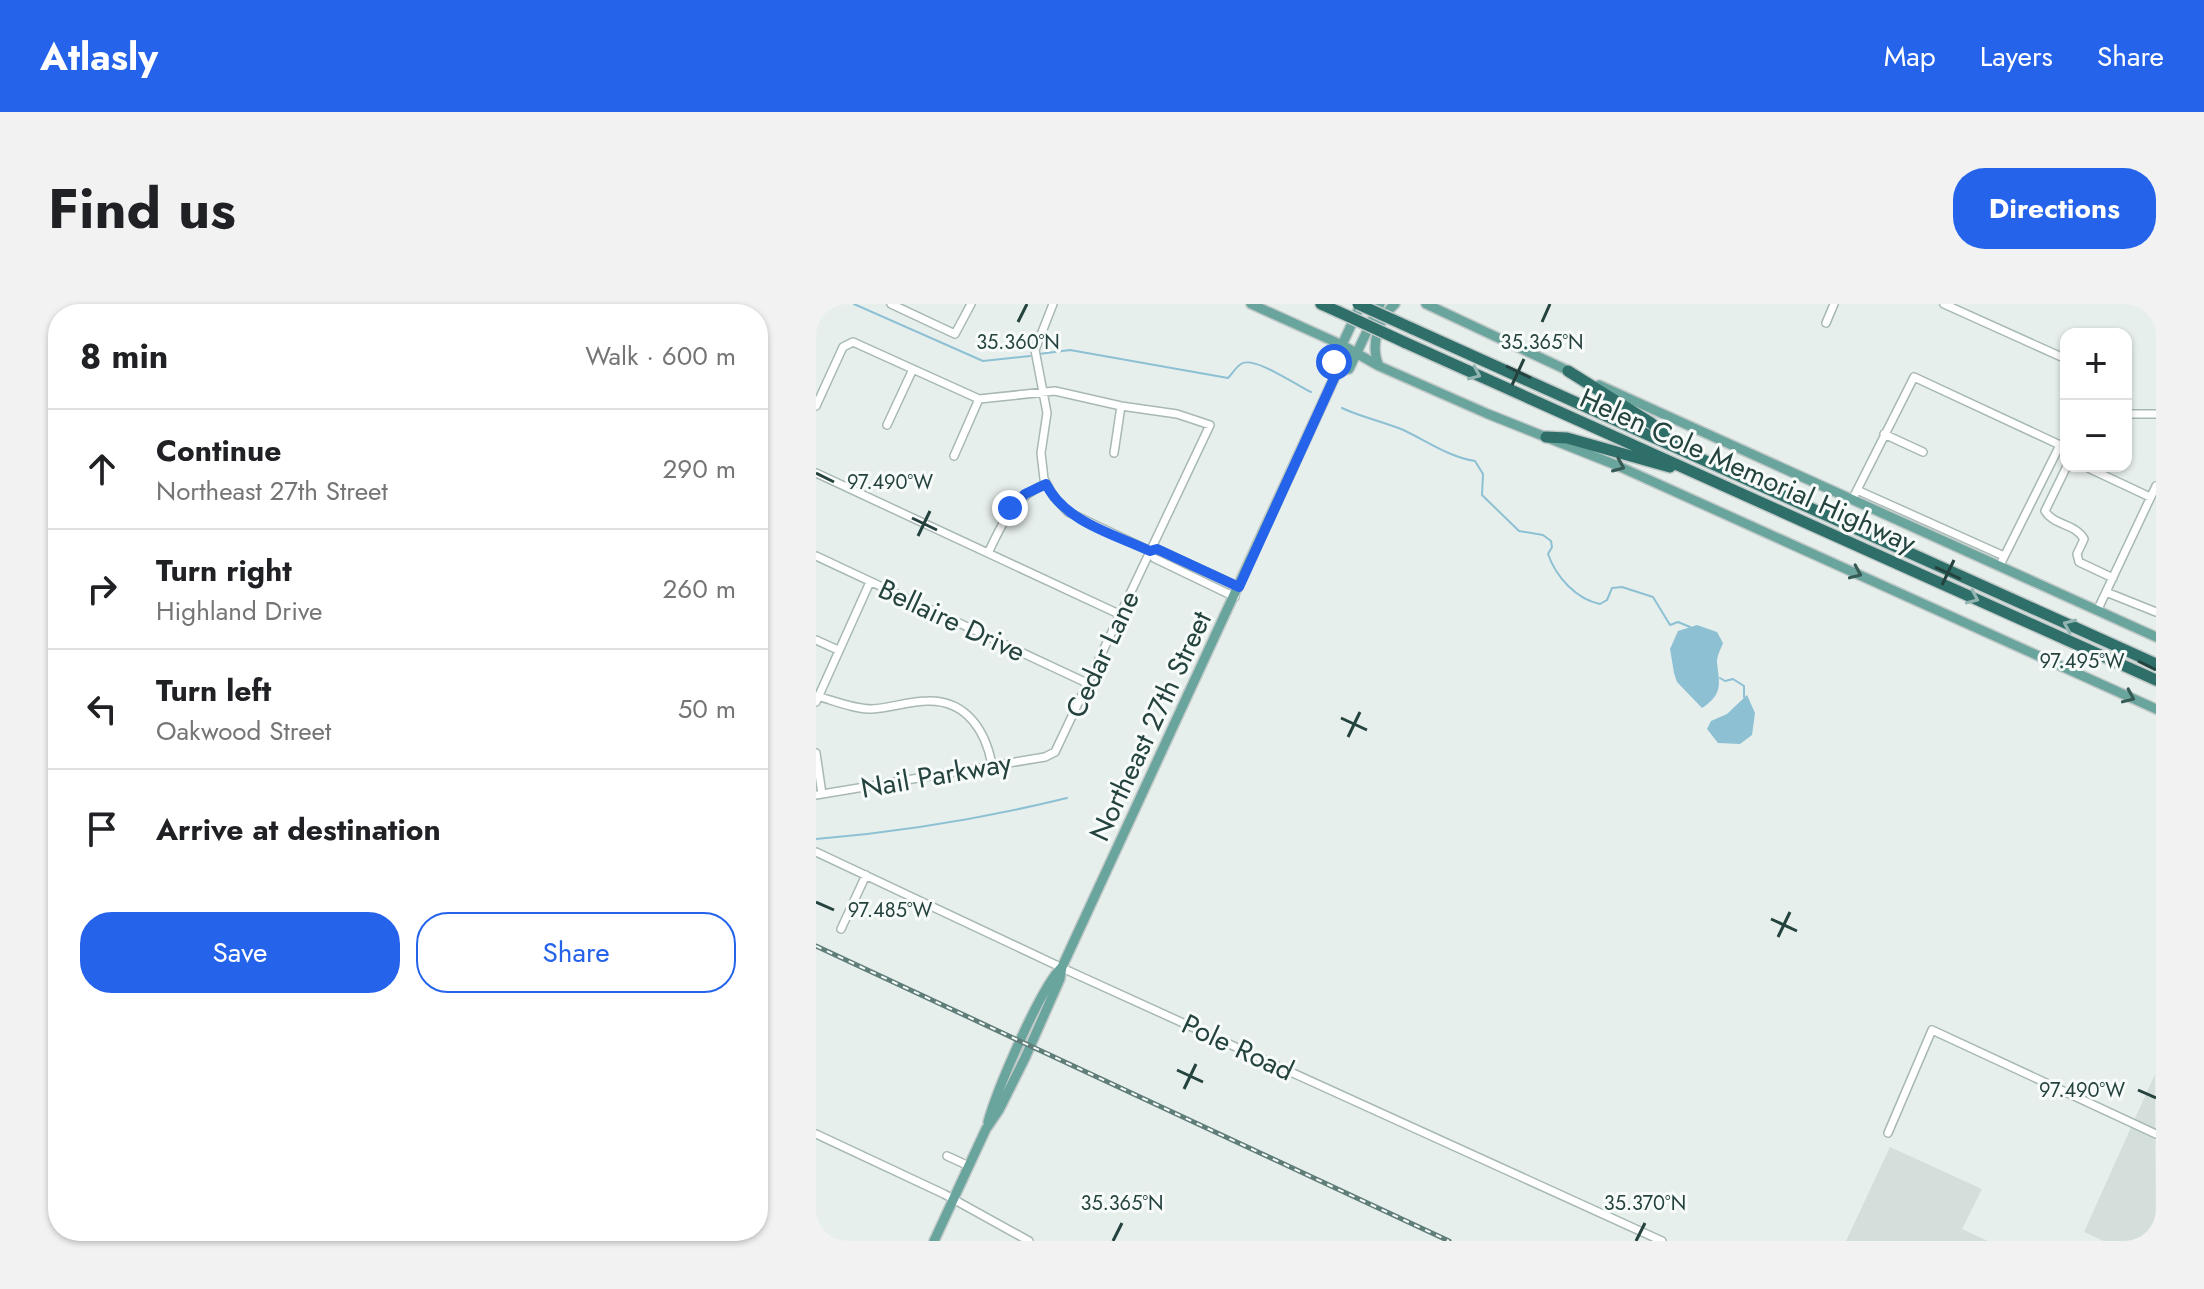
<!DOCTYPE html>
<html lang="en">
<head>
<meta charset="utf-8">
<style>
	:root { --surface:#fff; --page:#f2f2f2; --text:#202124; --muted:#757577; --line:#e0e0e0; --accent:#2563eb }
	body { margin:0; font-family:Jost,sans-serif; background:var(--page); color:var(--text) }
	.controls { position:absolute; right:24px; top:24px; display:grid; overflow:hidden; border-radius:16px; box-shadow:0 2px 6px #0004 }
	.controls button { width:72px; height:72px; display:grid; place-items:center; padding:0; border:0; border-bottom:2px solid var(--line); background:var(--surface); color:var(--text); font:40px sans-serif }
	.stop { position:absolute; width:24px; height:24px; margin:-18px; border:6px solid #2563eb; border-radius:50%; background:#fff }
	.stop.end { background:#2563eb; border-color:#fff; box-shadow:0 2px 8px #0008 }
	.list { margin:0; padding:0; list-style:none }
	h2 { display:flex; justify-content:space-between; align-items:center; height:104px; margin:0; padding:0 32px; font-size:34px }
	h2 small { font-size:26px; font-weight:400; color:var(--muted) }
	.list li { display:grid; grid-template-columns:52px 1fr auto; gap:24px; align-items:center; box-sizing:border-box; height:120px; padding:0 32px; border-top:2px solid var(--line) }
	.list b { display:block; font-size:30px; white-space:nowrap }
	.list p { margin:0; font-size:26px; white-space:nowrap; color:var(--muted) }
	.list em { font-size:26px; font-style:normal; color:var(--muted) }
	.actions { display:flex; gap:16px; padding:24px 32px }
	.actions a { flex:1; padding:18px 0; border:2px solid var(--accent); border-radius:32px; text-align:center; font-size:28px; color:var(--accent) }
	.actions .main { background:var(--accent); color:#fff }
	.icon { flex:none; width:44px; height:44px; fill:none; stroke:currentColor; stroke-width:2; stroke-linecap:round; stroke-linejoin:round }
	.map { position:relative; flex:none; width:1340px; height:937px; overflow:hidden; border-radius:32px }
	header { display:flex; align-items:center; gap:48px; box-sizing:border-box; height:112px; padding:0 40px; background:var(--accent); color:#fff }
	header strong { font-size:38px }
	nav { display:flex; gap:44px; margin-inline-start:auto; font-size:28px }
	.intro { display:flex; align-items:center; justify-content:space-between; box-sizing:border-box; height:192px; padding:0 48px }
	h1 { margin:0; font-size:56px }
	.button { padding:20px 36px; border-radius:32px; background:var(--accent); color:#fff; font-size:28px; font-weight:700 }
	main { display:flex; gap:48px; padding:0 48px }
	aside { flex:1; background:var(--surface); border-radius:32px; box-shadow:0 2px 6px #0004 }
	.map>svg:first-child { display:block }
	.built { fill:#d4dfdb }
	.water { fill:#8ec0d4 }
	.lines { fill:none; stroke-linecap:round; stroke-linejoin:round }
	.stream { stroke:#8ec0d4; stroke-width:2 }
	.minor-casing { stroke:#a8b8b4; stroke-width:10 }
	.major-casing { stroke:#c2cac9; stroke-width:12 }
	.highway-casing { stroke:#c2cac9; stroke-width:14 }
	.minor { stroke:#fff; stroke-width:7 }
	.major { stroke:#6aa59d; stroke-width:9 }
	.highway { stroke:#2f6f6a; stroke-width:11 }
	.rail-casing { stroke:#5f7d79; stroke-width:5 }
	.rail { stroke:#f7fbf9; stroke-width:2; stroke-dasharray:6; stroke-linecap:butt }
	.highway-bridge-casing { stroke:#c2cac9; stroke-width:14; stroke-linecap:butt }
	.highway-bridge { stroke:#2f6f6a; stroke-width:11 }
	.oneway { stroke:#93b5b2 }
	.oneway2 { stroke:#365b56 }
	.route { stroke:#2563eb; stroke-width:10 }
	.ticks { fill:none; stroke:#24423e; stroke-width:3 }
	.labels { text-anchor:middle; stroke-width:6; stroke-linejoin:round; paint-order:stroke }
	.street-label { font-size:28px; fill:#24423e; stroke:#f7fbf9 }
	.ticks-label { font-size:20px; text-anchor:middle; fill:#24423e; stroke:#f7fbf9; stroke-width:6; stroke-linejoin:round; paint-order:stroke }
</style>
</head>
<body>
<header>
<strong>Atlasly</strong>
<nav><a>Map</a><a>Layers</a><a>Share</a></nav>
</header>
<div class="intro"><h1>Find us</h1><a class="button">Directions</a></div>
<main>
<aside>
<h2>8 min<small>Walk · 600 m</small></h2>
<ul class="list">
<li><svg class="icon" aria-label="ahead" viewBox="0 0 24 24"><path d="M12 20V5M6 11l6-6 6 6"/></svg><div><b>Continue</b><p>Northeast 27th Street</p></div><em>290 m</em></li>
<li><svg class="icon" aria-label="right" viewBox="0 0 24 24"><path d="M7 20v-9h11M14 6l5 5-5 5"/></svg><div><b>Turn right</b><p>Highland Drive</p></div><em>260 m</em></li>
<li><svg class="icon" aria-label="left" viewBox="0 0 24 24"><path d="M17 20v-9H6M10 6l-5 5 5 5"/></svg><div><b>Turn left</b><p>Oakwood Street</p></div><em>50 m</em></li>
<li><svg class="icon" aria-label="arrive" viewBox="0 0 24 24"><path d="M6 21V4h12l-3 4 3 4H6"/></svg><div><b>Arrive at destination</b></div></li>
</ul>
<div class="actions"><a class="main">Save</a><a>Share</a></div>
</aside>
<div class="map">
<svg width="1340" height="937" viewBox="0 0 1340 937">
	<rect width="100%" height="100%" fill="#e6efec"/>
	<path class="built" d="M1339,770L1340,937H1288L1268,928Z
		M1074,843L1166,885L1146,925L1172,937H1030Z"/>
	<path class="water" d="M881,321L901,328L907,339C905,345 901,351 901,358C903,379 908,390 886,404L861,378L858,369L854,345L862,327Z
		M931,391L939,409L936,431L924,440L902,439L891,425L895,417L911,410Z"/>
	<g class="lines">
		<path class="stream" d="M38,0L167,57L214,52
			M223,50L254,46L412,74C416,70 420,63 425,60C438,51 481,82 495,88
			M526,104C545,113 565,117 585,125C610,136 632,153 659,157L667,170L666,191L703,227L727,231L735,237L736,243L732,250C740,273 760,295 784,300L791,296L796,284L806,283L837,293L854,321L862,318L874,323
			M904,374L909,377L917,375L928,382V393
			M0,535C85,528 169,514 251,494"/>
		<g class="minor-casing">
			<path id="minor" d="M75,0L139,30L155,0
				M237,0L219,46L231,109L225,149L228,175L238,193L252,208L334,247L338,254L419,293
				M1128,0L1250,55
				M1010,19L1018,0
				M0,102L27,43L37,38L163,95L239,87L305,102L361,110L394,121L239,448L229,453L0,491
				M1310,110H1340
				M71,121L97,65
				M1068,130L1107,148
				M298,149L305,102
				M138,152L163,95
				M1251,162L1229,207C1238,222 1259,219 1268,235L1261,250L1263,258L1297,274
				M1268,162L1334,193
				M0,169L305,311
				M1041,186L1188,252
				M1036,196L1098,73L1244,141L1183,263
				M334,247L341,245L423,283
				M172,249C187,218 197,193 230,180
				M0,252L273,380
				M1290,288L1340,308
				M1281,307L1340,182
				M0,336L22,346
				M1,392C19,397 38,405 56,405C75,404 93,397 112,397C151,396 170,428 176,461
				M0,398L54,278
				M0,449L6,490
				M0,548L255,668L846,937
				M25,625L50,571
				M1072,829L1116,726L1340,830
				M0,830L128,890L213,937
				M131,852L153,862"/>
		</g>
		<g class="major-casing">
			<path id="major" d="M435,0L526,41L563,62L672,110L800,161L1340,405
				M610,0L755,68
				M563,62C554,42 562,14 579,0
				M521,67L533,65L564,0
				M783,81L1340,333
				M172,818C181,786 224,684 246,663
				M118,937L170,825L183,806L209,754L244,675L246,663L520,70L518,58L545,0"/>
		</g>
		<g class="highway-casing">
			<path id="highway" d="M505,0L523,8
				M595,24L1340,360
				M588,38L1340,376
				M752,67L835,119L858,138
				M730,133L751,134L854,163"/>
		</g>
		<use href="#minor" class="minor"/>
		<use href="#major" class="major"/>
		<use href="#highway" class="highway"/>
		<g class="rail-casing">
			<path id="rail" d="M0,642L633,937"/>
		</g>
		<use href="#rail" class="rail"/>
		<g class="highway-bridge-casing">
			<path id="highway-bridge" d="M542,0L595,24
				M523,8L588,38"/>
		</g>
		<use href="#highway-bridge" class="highway-bridge"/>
	</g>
	<defs><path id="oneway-chevron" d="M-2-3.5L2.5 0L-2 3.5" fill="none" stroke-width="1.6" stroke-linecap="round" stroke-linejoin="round" transform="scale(2)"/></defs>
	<g class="oneway">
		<use href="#oneway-chevron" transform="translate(659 70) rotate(24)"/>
		<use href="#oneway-chevron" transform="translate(1157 294) rotate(24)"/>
		<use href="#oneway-chevron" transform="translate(1253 321) rotate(-156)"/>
	</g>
	<g class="oneway2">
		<use href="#oneway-chevron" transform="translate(803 162) rotate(23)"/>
		<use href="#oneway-chevron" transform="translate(1040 269) rotate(24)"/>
		<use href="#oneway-chevron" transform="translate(1313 393) rotate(24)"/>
	</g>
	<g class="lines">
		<path class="route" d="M194,204L209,190L230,180C249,218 298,230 334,247L341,245L423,283L520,70L518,58"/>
	</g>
	<path class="ticks" d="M202,18L211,0M726,18L734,0M690,62L715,74M696,81L708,55M0,169L18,178M96,214L121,226M102,232L114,207M1119,263L1145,275M1126,281L1138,256M1322,357L1340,366M525,414L551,426M532,433L544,408M0,598L18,606M955,615L981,627M962,633L974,608M361,766L387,778M368,785L380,760M1322,786L1340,794M297,937L306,919M820,937L829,919"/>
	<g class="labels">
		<g class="street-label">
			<text transform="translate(932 166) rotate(24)" y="10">Helen Cole Memorial Highway</text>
			<text transform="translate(136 316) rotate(25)" y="10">Bellaire Drive</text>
			<text transform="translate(286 350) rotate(-65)" y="10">Cedar Lane</text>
			<text transform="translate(334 422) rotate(-65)" y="10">Northeast 27th Street</text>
			<text transform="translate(120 471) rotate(-10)" y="10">Nail Parkway</text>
			<text transform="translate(422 743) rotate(25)" y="10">Pole Road</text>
		</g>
	</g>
	<g class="ticks-label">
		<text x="202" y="45">35.360°N</text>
		<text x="726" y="45">35.365°N</text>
		<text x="74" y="185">97.490°W</text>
		<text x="1266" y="364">97.495°W</text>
		<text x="74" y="613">97.485°W</text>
		<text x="1266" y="793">97.490°W</text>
		<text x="306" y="906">35.365°N</text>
		<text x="829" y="906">35.370°N</text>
	</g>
</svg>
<div class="controls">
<button>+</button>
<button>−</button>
</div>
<div class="stop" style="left:518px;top:58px"></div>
<div class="stop end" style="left:194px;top:204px"></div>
</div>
</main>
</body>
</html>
